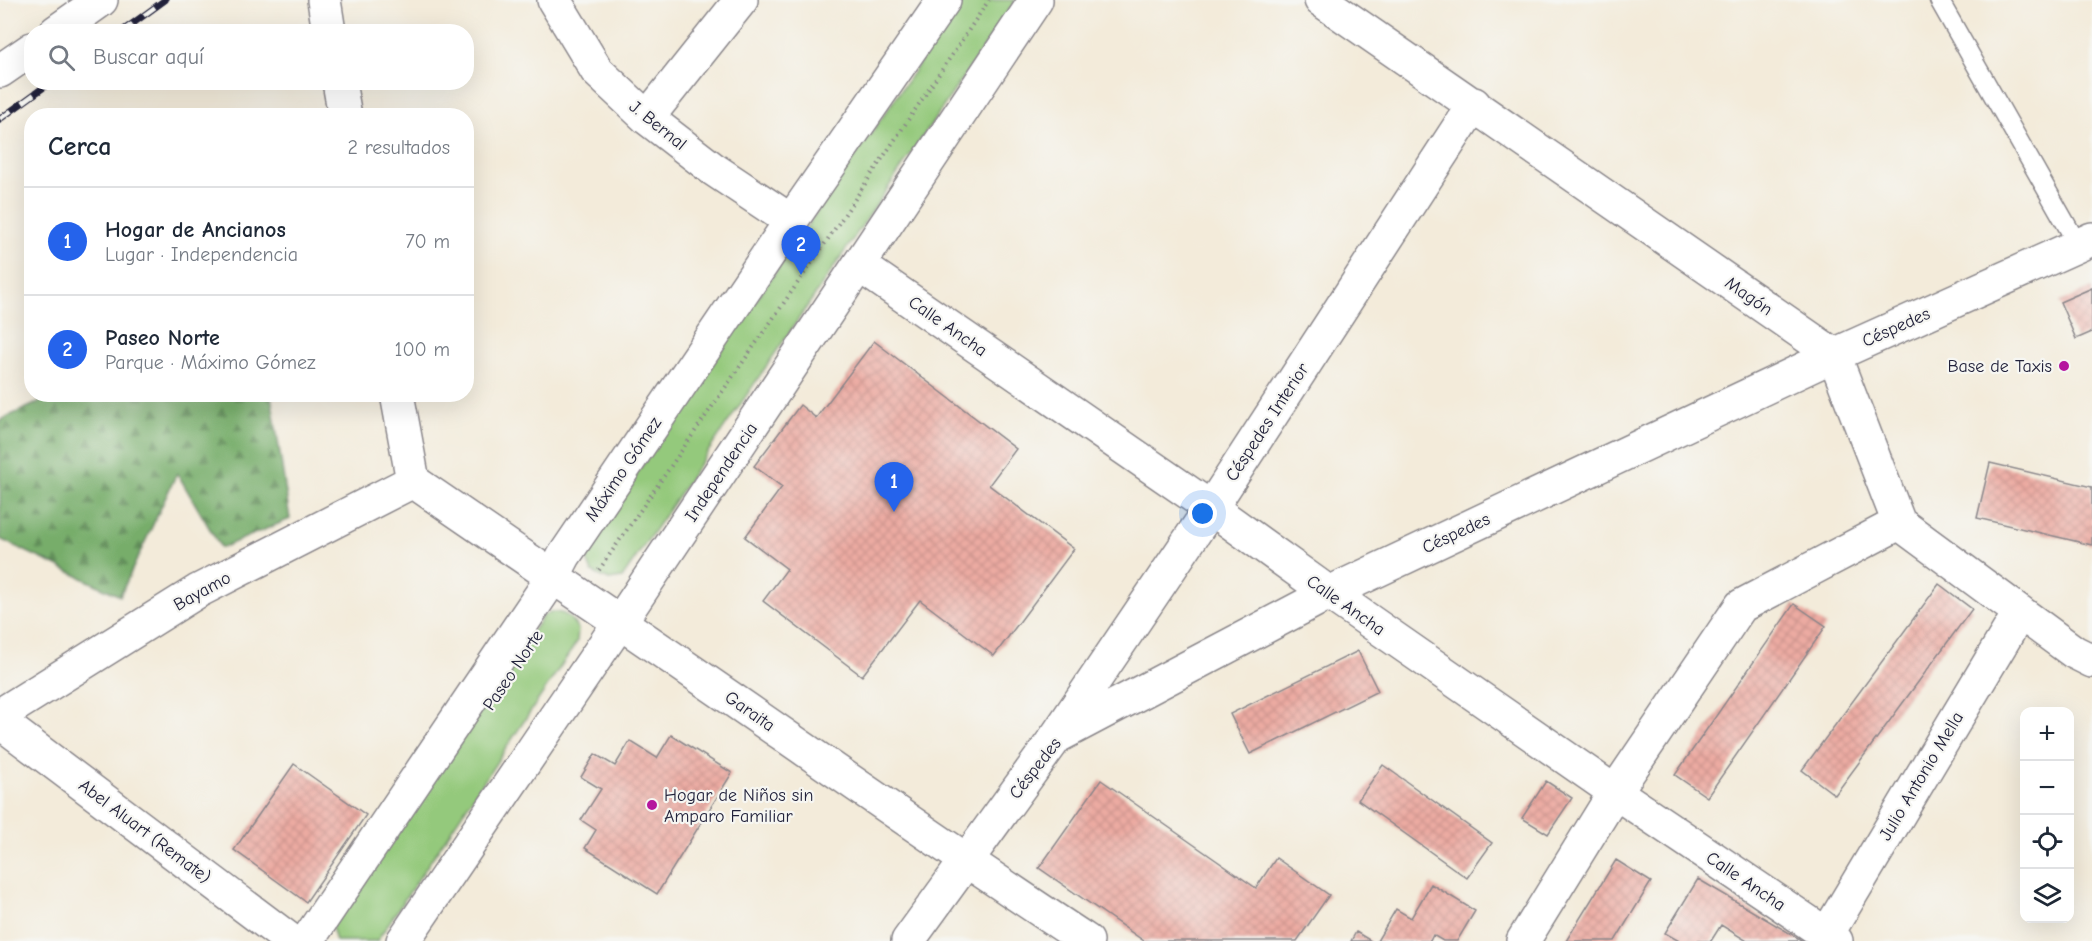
<!DOCTYPE html>
<html lang="es">
<head>
<meta charset="utf-8">
<style>
	:root { --surface:#fff; --page:#f2f2f3; --text:#1f2937; --muted:#747a83; --line:#e0e1e3; --accent:#2563eb }
	body { margin:0; font-family:"Comic Neue",sans-serif; background:var(--page); color:var(--text) }
	.controls { position:absolute; right:18px; bottom:18px; display:grid; overflow:hidden; border-radius:12px; box-shadow:0 6px 24px #0002 }
	.controls button { width:54px; height:54px; display:grid; place-items:center; padding:0; border:0; border-bottom:2px solid var(--line); background:var(--surface); color:var(--text); font:30px sans-serif }
	.you { position:absolute; left:1203px; top:514px; width:21px; height:21px; margin:-15px; border:4px solid #fff; border-radius:50%; background:#1a73e8; box-shadow:0 0 0 9px #1a73e833 }
	.badge { display:grid; place-items:center; width:39px; height:39px; border-radius:50%; background:var(--accent); color:#fff; font-size:20px; font-weight:700 }
	.pin { position:absolute; translate:-50% -50px; filter:drop-shadow(0 2px 3px #0008) }
	.pin::after { content:''; position:absolute; top:32px; width:21px; height:18px; background:inherit; clip-path:polygon(0 0,100% 0,50% 100%) }
	.list { margin:0; padding:0; list-style:none }
	h2 { display:flex; justify-content:space-between; align-items:center; height:78px; margin:0; padding:0 24px; font-size:26px }
	h2 small { font-size:20px; font-weight:400; color:var(--muted) }
	.list li { display:grid; grid-template-columns:39px 1fr auto; gap:18px; align-items:center; box-sizing:border-box; height:108px; padding:0 24px; border-top:2px solid var(--line) }
	.list b { display:block; font-size:22px; white-space:nowrap }
	.list p { margin:0; font-size:20px; white-space:nowrap; color:var(--muted) }
	.list em { font-size:20px; font-style:normal; color:var(--muted) }
	.icon { flex:none; width:33px; height:33px; fill:none; stroke:currentColor; stroke-width:2; stroke-linecap:round; stroke-linejoin:round }
	.map { position:relative; flex:none; width:2092px; height:941px; overflow:hidden }
	.search { position:absolute; background:var(--surface); box-shadow:0 6px 24px #0002; left:24px; top:24px; width:450px; height:66px; display:flex; align-items:center; gap:15px; box-sizing:border-box; padding:0 21px; border-radius:24px; color:var(--muted); font-size:22px }
	.panel { position:absolute; background:var(--surface); box-shadow:0 6px 24px #0002; left:24px; top:108px; width:450px; height:294px; border-radius:24px }
	.map>svg:first-child { display:block }
	.forest { fill:url(#forest-firs); stroke:#4c6853; stroke-width:1.5 }
	.park { fill:#94c97b; stroke:#5b765b; stroke-width:1.5 }
	.building { fill:url(#building-cross-hatch) }
	.lines { fill:none; stroke-linecap:round; stroke-linejoin:round }
	.service-casing { stroke:#8a868a; stroke-width:21 }
	.minor-casing { stroke:#8a868a; stroke-width:36 }
	.tertiary-casing { stroke:#8a868a; stroke-width:36 }
	.secondary-casing { stroke:#8a868a; stroke-width:36 }
	.path { stroke:#8a868a; stroke-width:4; stroke-dasharray:1.5 4.5; stroke-linecap:butt }
	.service { stroke:#fff; stroke-width:18 }
	.minor { stroke:#fff; stroke-width:33 }
	.tertiary { stroke:#fff; stroke-width:33 }
	.secondary { stroke:#fff; stroke-width:33 }
	.rail-casing { stroke:#22223b; stroke-width:7 }
	.rail { stroke:#f6f6f2; stroke-width:4.5; stroke-dasharray:14; stroke-linecap:butt }
	.poi-dot { fill:#b5179e; stroke:#f6f6f2; stroke-width:2 }
	.labels { text-anchor:middle; stroke-width:4.5; stroke-linejoin:round; paint-order:stroke }
	.street-label { font-size:18px; fill:#22223b; stroke:#f6f6f2 }
	.poi-label { font-size:18px; fill:#22223b; stroke:#f6f6f2; text-anchor:end }
</style>
</head>
<body>
<div class="map">
<svg width="2092" height="941" viewBox="0 0 2092 941">
	<defs>
		<pattern id="forest-firs" width="22" height="20" patternUnits="userSpaceOnUse" patternTransform="scale(1.5)"><rect width="22" height="20" fill="#77ad6b"/><path d="M5 1l3.5 6h-7zM16 11l3.5 6h-7z" fill="#618c59"/></pattern>
		<pattern id="building-cross-hatch" width="8" height="8" patternUnits="userSpaceOnUse" patternTransform="scale(1.5)"><rect width="8" height="8" fill="#ecaba2"/><path d="M0 0l8 8M0 8l8-8" fill="none" stroke="#ca938c"/></pattern>
	</defs>
	<rect width="100%" height="100%" fill="#f6f6f2"/>
	<filter id="ink" filterUnits="userSpaceOnUse"><feTurbulence type="fractalNoise" baseFrequency=".0167" numOctaves="2"/><feDisplacementMap in="SourceGraphic" scale="12" xChannelSelector="R" yChannelSelector="G"/><feConvolveMatrix kernelMatrix="1 2 1 2 8 2 1 2 1" color-interpolation-filters="sRGB"/></filter>
	<filter id="wash" filterUnits="userSpaceOnUse"><feTurbulence type="fractalNoise" baseFrequency=".008" numOctaves="4" result="noise"/><feDisplacementMap in="SourceGraphic" scale="24" xChannelSelector="R" yChannelSelector="G"/><feGaussianBlur stdDeviation="1.35" result="paint"/><feColorMatrix in="noise" values="0 0 0 0 0 0 0 0 0 0 0 0 0 0 0 0 0 1.4 0 .05"/><feComposite in="paint" operator="in"/></filter>
	<g filter="url(#wash)">
		<rect width="100%" height="100%" fill="#f3ebda"/>
		<path class="forest" d="M55,395H271L290,519L221,548L177,473L120,596L0,539V420Z"/>
		<path class="park" d="M963,0H1016L622,578L609,580L592,572L583,551Z
			M550,612C566,611 570,617 578,629L577,642L377,941H336L331,924L543,616Z"/>
		<g id="blocks">
			<path class="building" d="M2092,288V332L2076,339L2060,302Z
				M874,341L1016,449L989,485L1074,549L994,656L920,600L862,676L763,601L787,569L745,537L782,487L754,466L800,405L816,418Z
				M1990,463L2092,487V545L1977,518Z
				M1939,584L1972,609L1835,795L1802,770Z
				M1794,604L1826,626L1707,797L1675,775Z
				M1358,651L1378,691L1250,754L1230,714Z
				M671,735L732,773L657,894L585,848L596,830L581,820L601,789L581,777L595,754L615,766L630,741L657,758Z
				M294,764L366,815L306,902L234,850Z
				M1383,765L1492,843L1467,878L1358,800Z
				M1101,780L1256,888L1276,858L1329,895L1297,941H1144L1039,868Z
				M1546,781L1572,798L1548,834L1522,818Z
				M1616,860L1651,882L1615,941H1566Z
				M1698,879L1803,941H1747L1721,925L1711,941H1679L1665,933Z
				M1431,884L1475,911L1457,941H1443L1433,935L1430,941H1377L1396,909L1411,918Z
				M1356,932L1371,941H1351Z"/>
		</g>
	</g>
	<g filter="url(#ink)">
		<use href="#blocks" fill-opacity="0" stroke="#8a868a" stroke-width="1.5"/>
		<g class="lines">
			<g class="service-casing">
				<path id="service" d="M1939,0L2078,245"/>
			</g>
			<g class="minor-casing">
				<path id="minor" d="M554,0L597,71L647,118L713,169L791,221
					M1321,0L1834,355L1899,523L2074,652L2092,661
					M56,32L101,0
					M0,71L32,49
					M647,118L741,0
					M859,265L1211,508L1329,593L1615,792L1836,941
					M0,722L291,941
					M1056,737L1211,508L1474,104
					M1523,941L1615,792L1741,606L1899,523
					M1823,941L2020,612"/>
			</g>
			<g class="tertiary-casing">
				<path id="tertiary" d="M324,0L329,32
					M339,82L345,116
					M397,394L413,481
					M413,481L553,577L564,556L791,221L944,0
					M620,622L1036,0
					M0,715L198,591L413,481
					M908,941L1056,737L1329,593L1834,355L2092,239"/>
			</g>
			<g class="secondary-casing">
				<path id="secondary" d="M307,941L553,577C732,697 907,823 1087,941
					M403,941L620,622"/>
			</g>
			<path class="path" d="M599,570L826,242L989,0"/>
			<use href="#service" class="service"/>
			<use href="#minor" class="minor"/>
			<use href="#tertiary" class="tertiary"/>
			<use href="#secondary" class="secondary"/>
			<g class="rail-casing">
				<path id="rail" d="M121,32L165,0
					M0,119L51,82"/>
			</g>
			<use href="#rail" class="rail"/>
		</g>
	</g>
	<g class="poi-dot">
		<circle cx="2064" cy="366" r="6"/>
		<circle cx="652" cy="805" r="6"/>
	</g>
	<g class="labels">
		<g class="street-label">
			<text transform="translate(658 125) rotate(39)" y="6">J. Bernal</text>
			<text transform="translate(1749 296) rotate(35)" y="6">Magón</text>
			<text transform="translate(948 326) rotate(35)" y="6">Calle Ancha</text>
			<text transform="translate(1896 327) rotate(-24)" y="6">Céspedes</text>
			<text transform="translate(1267 422) rotate(-57)" y="6">Céspedes Interior</text>
			<text transform="translate(623 469) rotate(-56)" y="6">Máximo Gómez</text>
			<text transform="translate(721 472) rotate(-56)" y="6">Independencia</text>
			<text transform="translate(1456 533) rotate(-25)" y="6">Céspedes</text>
			<text transform="translate(202 591) rotate(-29)" y="6">Bayamo</text>
			<text transform="translate(1346 605) rotate(35)" y="6">Calle Ancha</text>
			<text transform="translate(513 670) rotate(-56)" y="6">Paseo Norte</text>
			<text transform="translate(750 711) rotate(35)" y="6">Garaita</text>
			<text transform="translate(1035 768) rotate(-52)" y="6">Céspedes</text>
			<text transform="translate(1921 776) rotate(-59)" y="6">Julio Antonio Mella</text>
			<text transform="translate(145 831) rotate(37)" y="6">Abel Aluart (Remate)</text>
			<text transform="translate(1746 881) rotate(34)" y="6">Calle Ancha</text>
		</g>
		<g class="poi-label">
			<text x="2052" y="372">Base de Taxis</text>
			<text x="664" y="801" text-anchor="start">Hogar de Niños sin<tspan x="664" dy="21">Amparo Familiar</tspan></text>
		</g>
	</g>
</svg>
<div class="controls">
<button>+</button>
<button>−</button>
<button><svg class="icon" aria-label="locate" viewBox="0 0 24 24"><circle cx="12" cy="12" r="6"/><path d="M12 2v4M12 18v4M2 12h4M18 12h4"/></svg></button>
<button><svg class="icon" aria-label="layers" viewBox="0 0 24 24"><path d="M12 4l9 5-9 5-9-5zM3 14l9 5 9-5"/></svg></button>
</div>
<div class="you"></div>
<div class="pin badge" style="left:894px;top:512px">1</div>
<div class="pin badge" style="left:801px;top:275px">2</div>
<div class="search"><svg class="icon" aria-label="search" viewBox="0 0 24 24"><circle cx="10" cy="10" r="6"/><path d="M15 15l6 6"/></svg>Buscar aquí</div>
<section class="panel">
<h2>Cerca<small>2 resultados</small></h2>
<ul class="list">
<li><span class="badge">1</span><div><b>Hogar de Ancianos</b><p>Lugar · Independencia</p></div><em>70 m</em></li>
<li><span class="badge">2</span><div><b>Paseo Norte</b><p>Parque · Máximo Gómez</p></div><em>100 m</em></li>
</ul>
</section>
</div>
</body>
</html>
